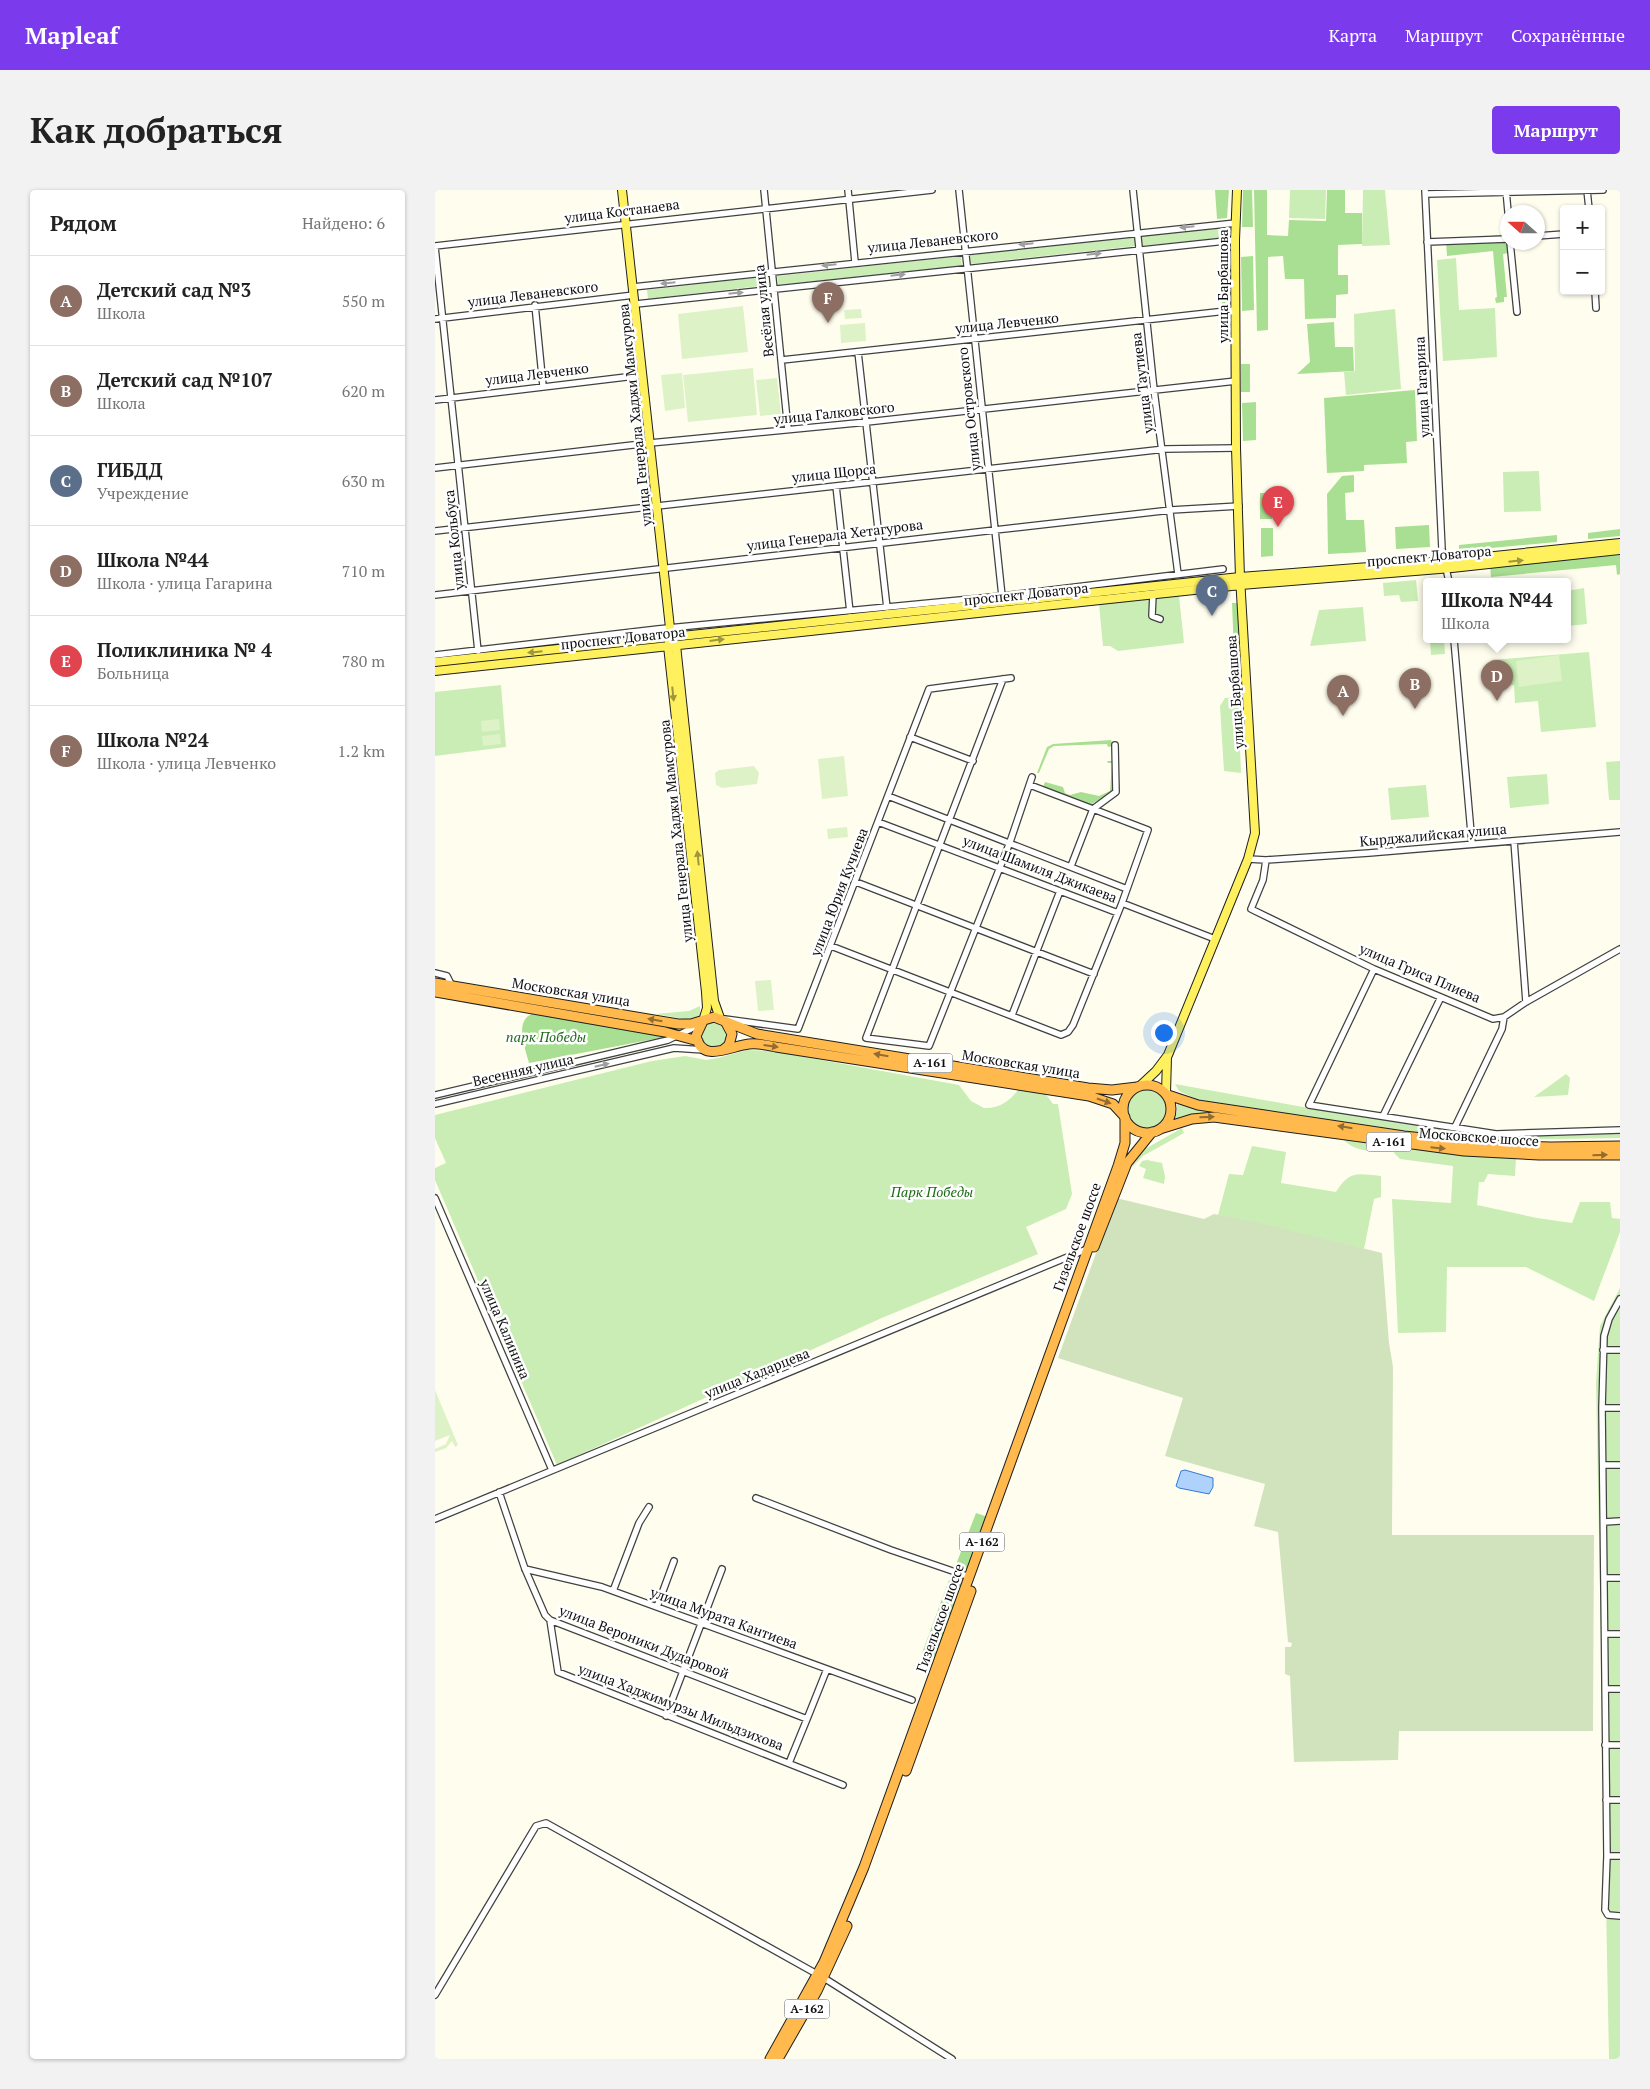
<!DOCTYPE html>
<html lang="ru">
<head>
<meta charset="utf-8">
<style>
	:root { --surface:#fff; --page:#f2f2f2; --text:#222; --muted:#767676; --line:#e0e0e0; --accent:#7c3aed }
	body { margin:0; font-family:"PT Serif",serif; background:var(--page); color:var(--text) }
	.controls { position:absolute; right:15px; top:15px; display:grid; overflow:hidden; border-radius:5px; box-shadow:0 1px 4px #0004 }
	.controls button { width:45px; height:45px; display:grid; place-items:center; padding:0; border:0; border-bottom:1px solid var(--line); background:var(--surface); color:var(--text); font:25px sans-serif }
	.compass { position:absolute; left:1065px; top:15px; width:45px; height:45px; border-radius:50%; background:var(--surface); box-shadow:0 1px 4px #0004; rotate:291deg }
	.you { position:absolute; left:728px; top:842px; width:18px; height:18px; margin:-12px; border:4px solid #fff; border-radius:50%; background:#1a73e8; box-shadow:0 0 0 8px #1a73e833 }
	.badge { display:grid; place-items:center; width:32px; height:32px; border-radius:50%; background:var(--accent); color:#fff; font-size:16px; font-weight:700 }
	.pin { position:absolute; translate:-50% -41px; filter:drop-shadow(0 1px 2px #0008) }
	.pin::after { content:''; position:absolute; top:26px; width:18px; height:15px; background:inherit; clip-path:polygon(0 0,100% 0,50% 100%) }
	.popup { position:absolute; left:988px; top:388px; width:148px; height:65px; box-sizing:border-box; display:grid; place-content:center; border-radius:5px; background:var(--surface); filter:drop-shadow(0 1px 4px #0005); font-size:16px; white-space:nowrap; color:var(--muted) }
	.popup b { font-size:19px; color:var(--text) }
	.popup::after { content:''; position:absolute; left:50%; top:100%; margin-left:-10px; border:10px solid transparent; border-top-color:var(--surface) }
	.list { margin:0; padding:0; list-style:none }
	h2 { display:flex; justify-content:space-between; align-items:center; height:65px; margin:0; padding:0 20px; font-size:21px }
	h2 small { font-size:16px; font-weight:400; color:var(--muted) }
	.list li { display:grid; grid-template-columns:32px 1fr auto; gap:15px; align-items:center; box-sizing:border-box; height:90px; padding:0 20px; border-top:1px solid var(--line) }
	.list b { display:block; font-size:19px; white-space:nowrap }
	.list p { margin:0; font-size:16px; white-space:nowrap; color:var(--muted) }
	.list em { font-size:16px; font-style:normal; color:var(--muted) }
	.map { position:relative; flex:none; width:1185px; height:1869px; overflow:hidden; border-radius:5px }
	header { display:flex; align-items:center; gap:30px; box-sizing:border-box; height:70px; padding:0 25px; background:var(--accent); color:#fff }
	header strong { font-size:24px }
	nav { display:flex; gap:28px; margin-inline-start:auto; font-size:18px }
	.intro { display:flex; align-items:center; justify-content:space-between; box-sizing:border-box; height:120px; padding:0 30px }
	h1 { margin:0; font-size:35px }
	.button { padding:12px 22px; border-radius:5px; background:var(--accent); color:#fff; font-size:18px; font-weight:700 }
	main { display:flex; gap:30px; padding:0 30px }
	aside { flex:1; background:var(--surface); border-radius:5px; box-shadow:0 1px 4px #0004 }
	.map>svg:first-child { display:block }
	.green { fill:#c9edb4 }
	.forest { fill:#a9df92 }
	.cemetery { fill:#d1e3bd }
	.pitch { fill:#ddf3c7 }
	.water { fill:#aed2fb; stroke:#2f7bd8 }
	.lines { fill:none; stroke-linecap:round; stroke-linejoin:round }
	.minor-casing { stroke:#414141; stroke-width:8 }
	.major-casing { stroke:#1f1f1f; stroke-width:10 }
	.highway-casing { stroke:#1f1f1f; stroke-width:11 }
	.minor { stroke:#fff; stroke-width:5.5 }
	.major { stroke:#fff15e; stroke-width:8 }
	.highway { stroke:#ffb94c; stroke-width:9 }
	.oneway { fill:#9f9f9f }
	.oneway2 { fill:#9f963e }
	.oneway3 { fill:#936c30 }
	.labels { text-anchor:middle; stroke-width:5; stroke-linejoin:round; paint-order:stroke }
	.shield { fill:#fff; stroke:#565656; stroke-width:1 }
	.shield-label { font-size:12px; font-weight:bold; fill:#0e0e0e }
	.street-label { font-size:14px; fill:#0e0e0e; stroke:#fff }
	.park-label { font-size:14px; font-style:italic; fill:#1d6b18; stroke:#fff }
</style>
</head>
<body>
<header>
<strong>Mapleaf</strong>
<nav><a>Карта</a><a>Маршрут</a><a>Сохранённые</a></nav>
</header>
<div class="intro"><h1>Как добраться</h1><a class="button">Маршрут</a></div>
<main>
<aside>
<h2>Рядом<small>Найдено: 6</small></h2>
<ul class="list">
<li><span class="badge" style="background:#8d6e63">A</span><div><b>Детский сад №3</b><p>Школа</p></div><em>550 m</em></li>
<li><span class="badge" style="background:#8d6e63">B</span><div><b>Детский сад №107</b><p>Школа</p></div><em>620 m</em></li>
<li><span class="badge" style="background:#5c6f8a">C</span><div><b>ГИБДД</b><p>Учреждение</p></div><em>630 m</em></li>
<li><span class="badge" style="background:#8d6e63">D</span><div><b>Школа №44</b><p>Школа · улица Гагарина</p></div><em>710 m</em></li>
<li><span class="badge" style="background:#e0444e">E</span><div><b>Поликлиника № 4</b><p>Больница</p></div><em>780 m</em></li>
<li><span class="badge" style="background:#8d6e63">F</span><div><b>Школа №24</b><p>Школа · улица Левченко</p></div><em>1.2 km</em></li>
</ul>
</aside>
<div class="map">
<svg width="1185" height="1869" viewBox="0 0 1185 1869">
	<rect width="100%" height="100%" fill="#fffeee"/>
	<path class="green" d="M855,0H891L890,29L854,28Z
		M928,0H950L955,55L927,56Z
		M783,38L784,48L706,56L705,46Z
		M700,47L701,56L535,74L534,65Z
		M526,66L527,76L343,95L342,86Z
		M1021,68L1024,120L1060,118L1062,167L1008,171L1002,70Z
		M333,86L334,95L213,109L212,100Z
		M960,119L966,199L911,205L909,182L920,181L919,124Z
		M1104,281L1106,321L1069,322L1068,282Z
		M981,390L983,411L966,412L964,405L949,406L948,393Z
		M1149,398L1152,434L1132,436V401Z
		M744,406L749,453L683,461L675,456H668L664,414Z
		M928,417L931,451L875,456L884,420Z
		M995,450H1009L1010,464L996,465Z
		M1154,462L1161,537L1106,542L1103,511L1080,513L1079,495L1059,496L1056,470Z
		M66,495L71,557L0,566V502Z
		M803,507L806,583L789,581L785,516L790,508Z
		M1185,571V610H1174L1171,572Z
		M1112,584L1114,614L1075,618L1072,587Z
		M991,595L994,627L956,630L953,598Z
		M265,816V825L255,830L220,824L254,821Z
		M266 845a13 13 0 1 1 26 0a13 13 0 1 1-26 0Z
		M312,860L337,861L524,895L536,911L549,918C564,919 575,911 584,899L610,903L618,914H623L637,1004L631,1019L591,1037L603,1064L449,1127L122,1275L0,990V978L11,973L0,948V925L217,871L250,866L271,870L283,868Z
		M1131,884L1135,888L1133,905L1099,907Z
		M740,894L868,917L1011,937L1016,942L1061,946L1185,939V948L1061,950L991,944L763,910L744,901Z
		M692 919a20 20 0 1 1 40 0a20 20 0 1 1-40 0Z
		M742,914L774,922L739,931L742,921Z
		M747,938L749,943L708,966L694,980L710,959Z
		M908,949L939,953L946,958C935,964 916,959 908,949Z
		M817,956L851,962L846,993L901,1002C915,980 922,984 946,986V1007L939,1009L929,1059L783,1025L794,984L808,985Z
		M962,958L1081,968L1080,986L1053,984L1049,992H1044L1042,1015L1102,1028L1137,1033L1145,1012H1175L1177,1028L1185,1029V1042L1159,1111L1091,1077H1012L1011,1142L963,1143L957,1009L1016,1013L1018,976L965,969L959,963Z
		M712,970L727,973L730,986L729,994L708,988L711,979L704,976L707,971Z
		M1185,1098V1869H1174L1161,1193L1165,1136Z"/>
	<path class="forest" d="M780,0H794L792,28L782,29Z
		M808,0H817L818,37H807Z
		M819,0H832V45L853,46L854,30L891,31L892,0H910V23H927V54L903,55V85H913V104L901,105V128L870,129L869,89H850L848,66L833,67V140L822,141Z
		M1072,44L1074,63L1068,64L1072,107H1069V112L1061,113L1060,108L1062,107L1058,61L1012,66L1011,51Z
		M785,56H790L793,117H787Z
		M818,66L819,120L807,121L806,67Z
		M899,132L900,157H918L919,181L862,184L875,172L872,134Z
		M806,174H815V202H806Z
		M980,200L982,251L971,252L972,273L929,275V281L892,283L889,208Z
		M821,212V250L808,251L807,213Z
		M919,285V302L910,303L911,330H929L931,362L893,364L892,304L907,286Z
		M825,303H837V329H825Z
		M994,335L995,357L961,359L960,337Z
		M826,338H838V366L826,367Z
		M1185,339V346L1153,349V343Z
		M1122,345V352L1024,361V355Z
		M1185,365V384L1182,385L1181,375L1056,387L1055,375Z
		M797,413H803L805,461L799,462Z
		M800,469H806L807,498H801Z
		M676,550L678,556L673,557L672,554L619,556L614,559L604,583H602L612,557L618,554Z
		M672,571H679L680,600L655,615L608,597L610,592L628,597L630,603L635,605L646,602L664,606L675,601L677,573H673Z
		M100,823L235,846L94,873C90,858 78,828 100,823Z
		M541,1323L553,1327L533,1381L520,1377Z
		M517,1382L531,1388L501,1468L487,1463Z"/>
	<path class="cemetery" d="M681,1008L769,1029L779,1024L816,1031L947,1063L954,1153L958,1177L957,1345H1159L1158,1541H964L963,1570L859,1572L855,1486L850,1484V1457H856L857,1453L853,1452L843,1342L819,1336L830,1294L730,1266L748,1208L623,1168Z"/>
	<path class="pitch" d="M308,116L313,162L247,169L243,124Z
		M426,119L427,128L410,129L409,120Z
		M430,133L431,151L406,153L405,135Z
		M318,178L322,225L253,232L248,185Z
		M247,183L250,218L230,221L226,185Z
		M342,188L346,224L325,226L321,190Z
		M1124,465L1127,491L1084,497L1081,471Z
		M64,529L65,540L47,542L46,531Z
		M65,544L66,554L48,556L47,546Z
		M409,566L413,606L387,609L383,569Z
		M319,576L324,583L322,594L287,598L281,595L280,583L284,580Z
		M412,637L413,647L393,649L392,639Z
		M336,790L339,820L323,821L320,791Z
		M0,1200L23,1255L20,1257L17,1251L11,1258L0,1262V1259L11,1254L15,1245L0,1251Z"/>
	<path class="water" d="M750,1280L778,1288V1297L774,1304L744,1298L741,1296L746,1281Z"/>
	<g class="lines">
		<g class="minor-casing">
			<path id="minor" d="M329,0L353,240
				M413,0L420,72
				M524,0L567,406
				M698,0L719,200L743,384
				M990,0L1007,359L1014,392
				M1071,0L1073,22
				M1152,0L1154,19
				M991,4L1168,0
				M1102,46L1129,44
				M992,52L1072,49
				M1075,52L1082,122
				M0,56L497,0
				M0,57L43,461
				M198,97L801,33
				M1160,101L1161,118
				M201,114L800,50
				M100,115L108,196
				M0,129L199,105
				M423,162L452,418
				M347,170L800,120
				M0,210L208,185
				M0,278L215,253L432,232L801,191
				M401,296L415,422
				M0,341L730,259L801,258
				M718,404L717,426L725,429
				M0,405L560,340L736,320L804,316
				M1019,450L1037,654
				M0,465L223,439L567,406L788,379
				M568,489L431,848L494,856L575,652L597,587
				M475,547L538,571
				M680,555L681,602L658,619L713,640L687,713
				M595,595L658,619L636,676
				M453,606L692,699
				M443,632L683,723L687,713L780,749
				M1079,651L1091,812
				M813,669L831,670L934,663L1185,642
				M831,670L828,690L816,719L939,779L1058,829L1069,827L1091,812L1185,759
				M421,692L659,784
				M396,756L626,845L633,842L638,835L683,723
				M939,779L874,915L1061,944L1185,940
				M0,783L12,786L17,796
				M577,825L625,701
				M290,829L363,839L494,499L576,488
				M0,905L233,850L264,835
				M0,914L239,858L269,860
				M948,926L1006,807
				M1020,937L1067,839L1069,827
				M0,1008L117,1280
				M1185,1109L1174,1129L1169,1146L1167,1218L1172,1666L1170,1720L1173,1725L1185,1726
				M1168,1160H1185
				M1167,1218H1185
				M1169,1275H1185
				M64,1302L90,1379L110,1425L115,1430L372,1529L392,1479
				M321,1308L456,1360L535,1387
				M0,1329L652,1059
				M1169,1332L1185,1331
				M90,1379L167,1397L477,1510
				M1170,1388H1185
				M178,1401L204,1333L214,1317
				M222,1417L239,1371
				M115,1430L123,1482L408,1595
				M1171,1444H1185
				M1170,1499H1185
				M231,1526L287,1379
				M1170,1555H1185
				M354,1573L372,1529
				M1171,1610H1185
				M1172,1666H1185
				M0,1805L101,1636L111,1633L389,1788L517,1869"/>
		</g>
		<g class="major-casing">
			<path id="major" d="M187,0L236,447L233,456L271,802L272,818L268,831
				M238,451L241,455L279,811L285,828
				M0,472L805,387L1010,371L1185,353
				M0,481L806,395L1017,378L1185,360
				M706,895L721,881L733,865L813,669L820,643L805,387L801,258L800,50L802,0
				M731,903L732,867"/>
		</g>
		<g class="highway-casing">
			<path id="highway" d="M0,793L243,834H256L279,827L322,844L653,898L677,900L702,897
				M0,802L230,842L263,851
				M268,831L261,846C267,874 295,856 314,854C323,853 332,855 341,857L654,906L678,914L690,927
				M288,860L294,855L297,844L290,831
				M688 919a24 24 0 1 1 48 0a24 24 0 1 1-48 0Z
				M733,905L763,915L969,946L1054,955L1116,957L1185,956
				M725,939L757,929L779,927L1029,961L1104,965H1185
				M659,1057L692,973L717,942
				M471,1581L536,1401
				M335,1869L389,1772L429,1677L683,976L690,953V928
				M343,1869L382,1801L412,1736"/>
		</g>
		<use href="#minor" class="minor"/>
		<use href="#major" class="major"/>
		<use href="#highway" class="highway"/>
	</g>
	<defs><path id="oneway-solid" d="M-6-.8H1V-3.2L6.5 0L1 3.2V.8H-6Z" transform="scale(1.25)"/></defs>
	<g class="oneway">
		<use href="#oneway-solid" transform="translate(752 37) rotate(174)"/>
		<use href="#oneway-solid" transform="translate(591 54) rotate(174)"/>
		<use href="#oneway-solid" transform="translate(659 64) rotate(-6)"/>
		<use href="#oneway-solid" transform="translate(394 75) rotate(174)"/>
		<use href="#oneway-solid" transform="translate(463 85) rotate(-6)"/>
		<use href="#oneway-solid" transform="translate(233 93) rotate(174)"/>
		<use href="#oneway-solid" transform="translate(301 103) rotate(-6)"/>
		<use href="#oneway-solid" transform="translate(167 875) rotate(-13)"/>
	</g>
	<g class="oneway2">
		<use href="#oneway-solid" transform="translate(1081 371) rotate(-6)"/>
		<use href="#oneway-solid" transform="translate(282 450) rotate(-7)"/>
		<use href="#oneway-solid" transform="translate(100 462) rotate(174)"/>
		<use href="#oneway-solid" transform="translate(238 504) rotate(84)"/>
		<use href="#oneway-solid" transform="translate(263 668) rotate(-96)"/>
	</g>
	<g class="oneway3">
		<use href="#oneway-solid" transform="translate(220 830) rotate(-170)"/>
		<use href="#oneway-solid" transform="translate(336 856) rotate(8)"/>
		<use href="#oneway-solid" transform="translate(446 865) rotate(-170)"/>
		<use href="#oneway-solid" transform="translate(669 911) rotate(19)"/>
		<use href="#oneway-solid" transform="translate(772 927) rotate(-1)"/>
		<use href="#oneway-solid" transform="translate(910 937) rotate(-171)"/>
		<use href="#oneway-solid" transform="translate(1003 958) rotate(6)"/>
		<use href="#oneway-solid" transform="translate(1165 965) rotate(-1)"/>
	</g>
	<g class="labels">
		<g class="shield">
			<rect x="472.5" y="863.5" width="45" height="19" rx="4"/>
			<rect x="931.5" y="942.5" width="45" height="19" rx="4"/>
			<rect x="524.5" y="1342.5" width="45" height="19" rx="4"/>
			<rect x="349.5" y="1809.5" width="45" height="19" rx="4"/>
		</g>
		<g class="shield-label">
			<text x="495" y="877">А-161</text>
			<text x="954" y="956">А-161</text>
			<text x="547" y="1356">А-162</text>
			<text x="372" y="1823">А-162</text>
		</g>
		<g class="street-label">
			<text transform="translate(187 21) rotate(-7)" y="5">улица Костанаева</text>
			<text transform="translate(498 51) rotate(-6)" y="5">улица Леваневского</text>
			<text transform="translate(788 96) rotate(-90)" y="5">улица Барбашова</text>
			<text transform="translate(98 104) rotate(-7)" y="5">улица Леваневского</text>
			<text transform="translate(329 121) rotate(-96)" y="5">Весёлая улица</text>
			<text transform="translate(572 133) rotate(-6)" y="5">улица Левченко</text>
			<text transform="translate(102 184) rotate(-7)" y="5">улица Левченко</text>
			<text transform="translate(707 193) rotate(-97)" y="5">улица Таутиева</text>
			<text transform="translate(987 197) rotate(-93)" y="5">улица Гагарина</text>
			<text transform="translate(534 219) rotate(-96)" y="5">улица Островского</text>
			<text transform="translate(399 223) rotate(-6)" y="5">улица Галковского</text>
			<text transform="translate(200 225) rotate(-96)" y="5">улица Генерала Хаджи Мамсурова</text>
			<text transform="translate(399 283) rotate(-6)" y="5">улица Щорса</text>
			<text transform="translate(400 345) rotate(-7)" y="5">улица Генерала Хетагурова</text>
			<text transform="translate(19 350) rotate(-96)" y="5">улица Кольбуса</text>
			<text transform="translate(994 366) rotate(-5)" y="5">проспект Доватора</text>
			<text transform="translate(591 404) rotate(-6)" y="5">проспект Доватора</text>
			<text transform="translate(188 448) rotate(-6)" y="5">проспект Доватора</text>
			<text transform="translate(800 502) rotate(-94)" y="5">улица Барбашова</text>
			<text transform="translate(241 641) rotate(-96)" y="5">улица Генерала Хаджи Мамсурова</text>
			<text transform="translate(998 645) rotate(-5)" y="5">Кырджалийская улица</text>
			<text transform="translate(605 679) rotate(21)" y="5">улица Шамиля Джикаева</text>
			<text transform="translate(404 702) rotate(-69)" y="5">улица Юрия Кучиева</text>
			<text transform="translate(985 783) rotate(23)" y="5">улица Гриса Плиева</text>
			<text transform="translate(136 802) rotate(9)" y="5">Московская улица</text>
			<text transform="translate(586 874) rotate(9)" y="5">Московская улица</text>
			<text transform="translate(88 880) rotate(-13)" y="5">Весенняя улица</text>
			<text transform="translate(1044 947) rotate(4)" y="5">Московское шоссе</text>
			<text transform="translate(642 1047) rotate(-70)" y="5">Гизельское шоссе</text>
			<text transform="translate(70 1139) rotate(67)" y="5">улица Калинина</text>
			<text transform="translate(322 1183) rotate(-22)" y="5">улица Хадарцева</text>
			<text transform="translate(289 1428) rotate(20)" y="5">улица Мурата Кантиева</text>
			<text transform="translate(505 1428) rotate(-70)" y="5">Гизельское шоссе</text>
			<text transform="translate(209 1452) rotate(21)" y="5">улица Вероники Дударовой</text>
			<text transform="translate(246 1517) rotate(21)" y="5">улица Хаджимурзы Мильдзихова</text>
		</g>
		<g class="park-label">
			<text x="111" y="852">парк Победы</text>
			<text x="497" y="1007">Парк Победы</text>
		</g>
	</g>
</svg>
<div class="controls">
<button>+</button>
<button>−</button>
</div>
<svg class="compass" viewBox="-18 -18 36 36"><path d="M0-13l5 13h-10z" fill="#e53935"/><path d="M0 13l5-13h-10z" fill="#767676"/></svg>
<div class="you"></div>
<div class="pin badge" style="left:908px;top:526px;background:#8d6e63">A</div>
<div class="pin badge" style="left:980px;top:519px;background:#8d6e63">B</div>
<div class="pin badge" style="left:777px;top:426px;background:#5c6f8a">C</div>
<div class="pin badge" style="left:1062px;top:511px;background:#8d6e63">D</div>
<div class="popup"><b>Школа №44</b>Школа</div>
<div class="pin badge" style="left:843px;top:337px;background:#e0444e">E</div>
<div class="pin badge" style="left:393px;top:133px;background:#8d6e63">F</div>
</div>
</main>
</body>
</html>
